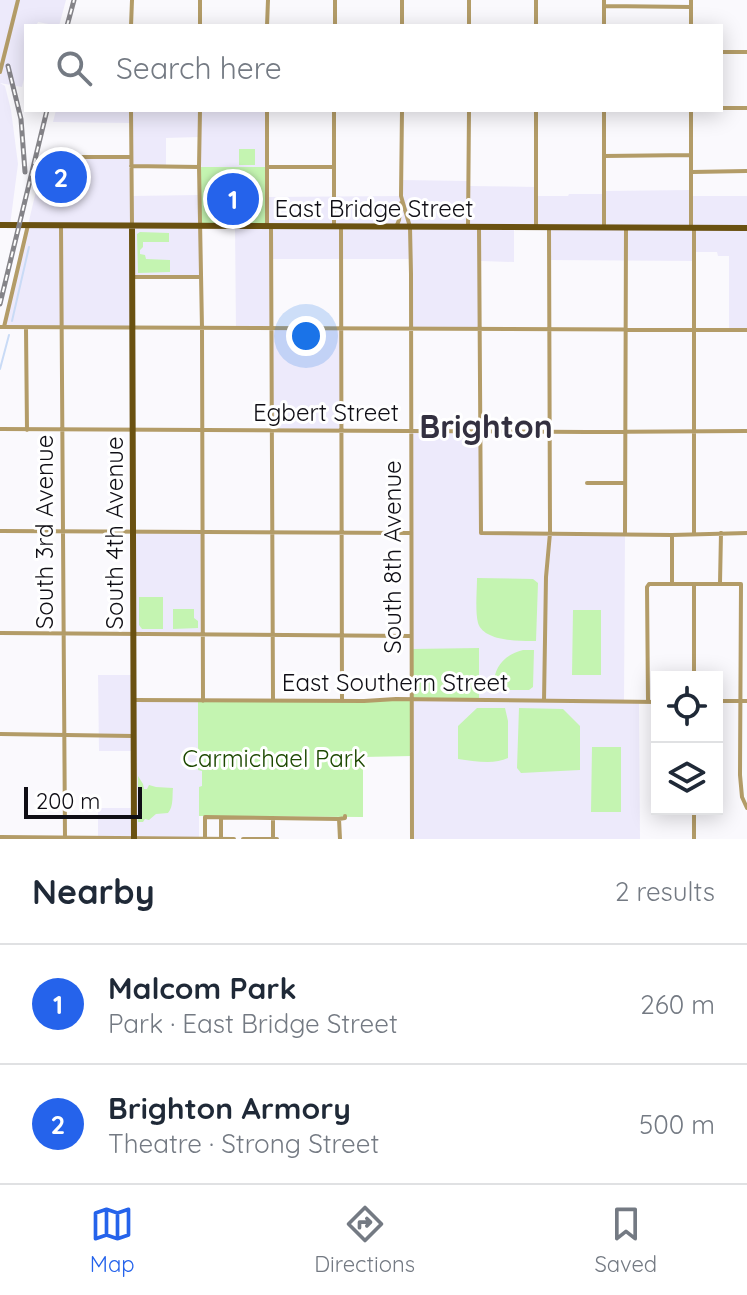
<!DOCTYPE html>
<html lang="en">
<head>
<meta charset="utf-8">
<style>
	:root { --surface:#fff; --page:#f2f2f3; --text:#1f2937; --muted:#747a83; --line:#e0e1e3; --accent:#2563eb }
	body { margin:0; font-family:Quicksand,sans-serif; background:var(--page); color:var(--text) }
	.controls { position:absolute; right:24px; bottom:24px; display:grid; overflow:hidden; border-radius:0px; box-shadow:0 4px 20px #0003 }
	.controls button { width:72px; height:72px; display:grid; place-items:center; padding:0; border:0; border-bottom:2px solid var(--line); background:var(--surface); color:var(--text); font:40px sans-serif }
	.scale { position:absolute; left:24px; bottom:20px; width:118px; box-sizing:border-box; padding-left:8px; border:4px solid #0f0e15; border-top:0; font-size:22px; line-height:28px; white-space:nowrap; color:#0f0e15; -webkit-text-stroke:6px #fff; paint-order:stroke }
	.you { position:absolute; left:306px; top:336px; width:28px; height:28px; margin:-20px; border:6px solid #fff; border-radius:50%; background:#1a73e8; box-shadow:0 0 0 12px #1a73e833 }
	.badge { display:grid; place-items:center; width:52px; height:52px; border-radius:50%; background:var(--accent); color:#fff; font-size:26px; font-weight:700 }
	.pin { position:absolute; translate:-50% -50%; border:4px solid #fff; box-shadow:0 2px 8px #0006 }
	.list { margin:0; padding:0; list-style:none }
	h2 { display:flex; justify-content:space-between; align-items:center; height:104px; margin:0; padding:0 32px; font-size:34px }
	h2 small { font-size:26px; font-weight:400; color:var(--muted) }
	.list li { display:grid; grid-template-columns:52px 1fr auto; gap:24px; align-items:center; box-sizing:border-box; height:120px; padding:0 32px; border-top:2px solid var(--line) }
	.list b { display:block; font-size:30px; white-space:nowrap }
	.list p { margin:0; font-size:26px; white-space:nowrap; color:var(--muted) }
	.list em { font-size:26px; font-style:normal; color:var(--muted) }
	.icon { flex:none; width:44px; height:44px; fill:none; stroke:currentColor; stroke-width:2; stroke-linecap:round; stroke-linejoin:round }
	.map { position:relative; flex:none; width:747px; height:839px; overflow:hidden }
	.search { position:absolute; background:var(--surface); box-shadow:0 4px 20px #0003; left:24px; right:24px; top:24px; height:88px; display:flex; align-items:center; gap:20px; box-sizing:border-box; padding:0 28px; border-radius:0px; color:var(--muted); font-size:30px }
	.sheet { height:344px; background:var(--surface) }
	nav { display:flex; justify-content:space-around; align-items:center; box-sizing:border-box; height:112px; border-top:2px solid var(--line); background:var(--surface); font-size:22px; color:var(--muted) }
	nav a { display:grid; justify-items:center; gap:4px }
	nav .on { color:var(--accent) }
	.map>svg:first-child { display:block }
	.built { fill:#edeafb }
	.green { fill:#c4f4b1 }
	.lines { fill:none; stroke-linecap:round; stroke-linejoin:round }
	.stream { stroke:#c9dbf6; stroke-width:2 }
	.minor { stroke:#b39c68; stroke-width:4 }
	.major { stroke:#6a5111; stroke-width:6 }
	.rail-casing { stroke:#858489; stroke-width:5 }
	.rail { stroke:#fff; stroke-width:2; stroke-dasharray:6; stroke-linecap:butt }
	.labels { text-anchor:middle; stroke-width:6; stroke-linejoin:round; paint-order:stroke }
	.street-label { font-size:24px; fill:#0f0e15; stroke:#fff }
	.park-label { font-size:24px; fill:#1c4800; stroke:#fff }
	.district-label { font-size:32px; font-weight:bold; fill:#333040; stroke:#fff }
</style>
</head>
<body>
<div class="map">
<svg width="747" height="839" viewBox="0 0 747 839">
	<rect width="100%" height="100%" fill="#faf9fd"/>
	<path class="built" d="M0,0H66L59,26L38,22L36,26H26V71L22,87L0,83L5,86L11,110L18,164L10,225H0Z
		M56,110H267V167H199V137L166,138V167H131L132,196L200,195L201,277H132L133,327H4L44,157H131V123L53,122Z
		M401,180L468,181L469,186L536,187V196H568L569,194H604V191L691,190L692,196H747V330H729V256H718L717,252H694V261L549,260V228H514V262L481,261V330L411,329L410,259H272L271,328L341,329V431H272L271,329H236L235,227L266,197L400,196Z
		M480,431L481,533L625,534L624,701H639L640,839H412L411,432Z
		M133,532H202L203,634H133Z
		M98,675H134V700L198,701V770H202V787H199V839H98V808H133V751H99Z"/>
	<path class="green" d="M239,149H255V165H239Z
		M199,167H267V227L200,226Z
		M140,232L169,233V242H143V247L140,250V254L145,255L146,259L170,260V272L138,273L137,234Z
		M477,578L533,579L538,583L536,641C521,641 484,642 478,623C475,611 477,590 477,578Z
		M139,597H163V629H142L139,625Z
		M173,609H194V618L198,621V628L173,629Z
		M573,610H601V675H572Z
		M479,648V700L412,699V756L363,757V817L199,816V787L202,786V771L198,770V701L411,699V649Z
		M523,650H534L533,687L529,690H494C492,669 503,655 523,650Z
		M477,708H505L508,721V758C494,765 474,761 458,759V726Z
		M519,708L563,709L580,726V770L521,773L517,768Z
		M592,747H621V812H591Z
		M138,776L143,784L144,789H147L149,785L156,787L173,788C172,795 174,806 168,813L156,814L149,820L145,819L143,822H138Z"/>
	<g class="lines">
		<path class="stream" d="M12,321L29,247
			M0,369L9,335"/>
		<path class="minor" d="M200,0V26
			M536,0V26
			M605,6L691,7
			M131,26L132,0
			M267,26L268,0
			M335,26V0
			M402,26V0
			M469,26V0
			M604,26V0
			M691,26V0
			M721,52H747
			M0,72L18,0
			M721,108H747
			M131,110L132,226
			M200,110L199,167L202,328L203,701
			M267,110V227
			M334,110V225
			M402,110L401,196L410,227L411,274L412,839
			M604,110V228
			M691,110V228
			M604,156L691,155
			M44,157H131
			M131,166L199,167
			M267,167H334
			M692,172L747,171
			M397,225L399,220L401,203
			M61,226L65,839
			M271,227L273,700
			M468,227L469,110
			M341,228L342,701
			M479,228L481,533L672,535L747,533
			M536,228V110
			M694,228V534
			M132,277H201
			M0,327L747,330
			M4,327L28,225
			M26,328L27,430
			M0,429L587,432L747,431
			M587,483H625
			M0,531L411,533
			M625,533L626,228
			M720,583L721,533
			M672,584V535
			M0,633L411,636
			M694,677V584
			M134,700L364,701L396,699L657,702
			M544,701L546,577L550,533L549,228
			M648,701L647,587L649,584H741L740,775L742,797L747,808
			M717,701H747
			M0,734L133,736
			M221,818V839
			M0,837L234,839
			M205,839V817L339,819
			M243,839H277
			M273,839V818
			M340,839L339,819L345,818V816
			M694,839V809"/>
		<path class="major" d="M0,225L747,228
			M132,226L134,839"/>
		<g class="rail-casing">
			<path id="rail" d="M67,26L74,0
				M8,66L21,119L25,172
				M0,304L47,110"/>
		</g>
		<use href="#rail" class="rail"/>
	</g>
	<g class="labels">
		<g class="street-label">
			<text x="374" y="217">East Bridge Street</text>
			<text x="326" y="421">Egbert Street</text>
			<text transform="translate(45 532) rotate(-90)" y="8">South 3rd Avenue</text>
			<text transform="translate(115 533) rotate(-90)" y="8">South 4th Avenue</text>
			<text transform="translate(393 557) rotate(-90)" y="8">South 8th Avenue</text>
			<text x="395" y="691">East Southern Street</text>
		</g>
		<g class="park-label">
			<text x="274" y="767">Carmichael Park</text>
		</g>
		<g class="district-label">
			<text x="486" y="438">Brighton</text>
		</g>
	</g>
</svg>
<div class="controls">
<button><svg class="icon" aria-label="locate" viewBox="0 0 24 24"><circle cx="12" cy="12" r="6"/><path d="M12 2v4M12 18v4M2 12h4M18 12h4"/></svg></button>
<button><svg class="icon" aria-label="layers" viewBox="0 0 24 24"><path d="M12 4l9 5-9 5-9-5zM3 14l9 5 9-5"/></svg></button>
</div>
<div class="scale">200 m</div>
<div class="you"></div>
<div class="pin badge" style="left:233px;top:199px">1</div>
<div class="pin badge" style="left:61px;top:177px">2</div>
<div class="search"><svg class="icon" aria-label="search" viewBox="0 0 24 24"><circle cx="10" cy="10" r="6"/><path d="M15 15l6 6"/></svg>Search here</div>
</div>
<section class="sheet">
<h2>Nearby<small>2 results</small></h2>
<ul class="list">
<li><span class="badge">1</span><div><b>Malcom Park</b><p>Park · East Bridge Street</p></div><em>260 m</em></li>
<li><span class="badge">2</span><div><b>Brighton Armory</b><p>Theatre · Strong Street</p></div><em>500 m</em></li>
</ul>
</section>
<nav>
<a class="on"><svg class="icon" aria-label="map" viewBox="0 0 24 24"><path d="M3 6l6-2 6 2 6-2v14l-6 2-6-2-6 2zM9 4v14M15 6v14"/></svg>Map</a>
<a><svg class="icon" aria-label="directions" viewBox="0 0 24 24"><path d="M12 3l9 9-9 9-9-9zM9 14v-3h6M13 9l2 2-2 2"/></svg>Directions</a>
<a><svg class="icon" aria-label="saved" viewBox="0 0 24 24"><path d="M7 4h10v16l-5-4-5 4z"/></svg>Saved</a>
</nav>
</body>
</html>
